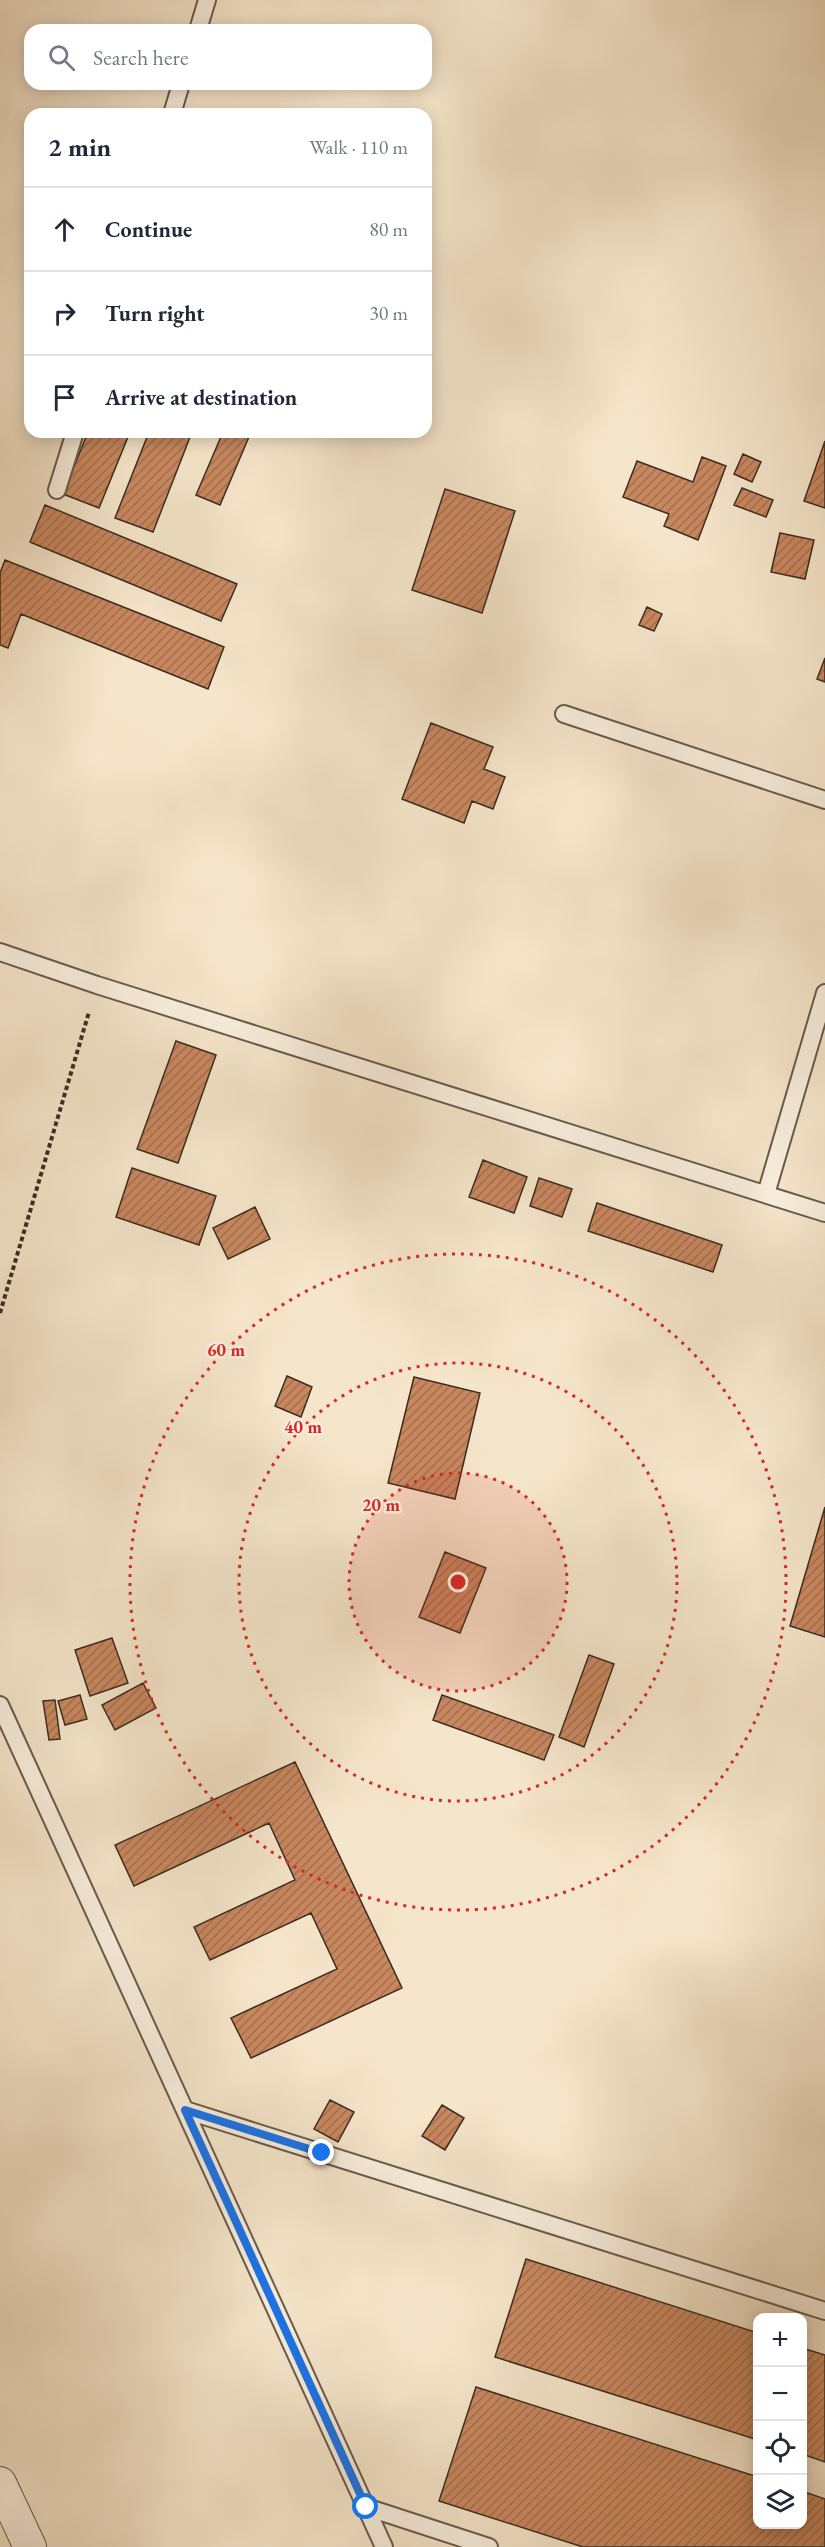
<!DOCTYPE html>
<html lang="en">
<head>
<meta charset="utf-8">
<style>
	:root { --surface:#fff; --page:#f6f6f7; --text:#1f2937; --muted:#747a83; --line:#e0e1e3 }
	body { margin:0; font-family:"EB Garamond",serif; background:var(--page); color:var(--text) }
	.controls { position:absolute; right:18px; bottom:18px; display:grid; overflow:hidden; border-radius:12px; box-shadow:0 3px 15px #0003 }
	.controls button { width:54px; height:54px; display:grid; place-items:center; padding:0; border:0; border-bottom:2px solid var(--line); background:var(--surface); color:var(--text); font:30px sans-serif }
	.stop { position:absolute; width:18px; height:18px; margin:-14px; border:4px solid #1a73e8; border-radius:50%; background:#fff }
	.stop.end { background:#1a73e8; border-color:#fff; box-shadow:0 2px 6px #0008 }
	.list { margin:0; padding:0; list-style:none }
	h2 { display:flex; justify-content:space-between; align-items:center; height:78px; margin:0; padding:0 24px; font-size:26px }
	h2 small { font-size:20px; font-weight:400; color:var(--muted) }
	.list li { display:grid; grid-template-columns:39px 1fr auto; gap:18px; align-items:center; box-sizing:border-box; height:84px; padding:0 24px; border-top:2px solid var(--line) }
	.list b { display:block; font-size:22px; white-space:nowrap }
	.list em { font-size:20px; font-style:normal; color:var(--muted) }
	.icon { flex:none; width:33px; height:33px; fill:none; stroke:currentColor; stroke-width:2; stroke-linecap:round; stroke-linejoin:round }
	.map { position:relative; flex:none; width:825px; height:2547px; overflow:hidden }
	.search { position:absolute; background:var(--surface); box-shadow:0 3px 15px #0003; left:24px; top:24px; width:408px; height:66px; display:flex; align-items:center; gap:15px; box-sizing:border-box; padding:0 21px; border-radius:18px; color:var(--muted); font-size:22px }
	.panel { position:absolute; background:var(--surface); box-shadow:0 3px 15px #0003; left:24px; top:108px; width:408px; height:330px; border-radius:18px }
	.map>svg:first-child { display:block }
	.building { fill:url(#building-hatch); stroke:#3a2d21; stroke-width:1.5 }
	.lines { fill:none; stroke-linecap:round; stroke-linejoin:round }
	.lane-casing { stroke:#695b4b; stroke-width:20 }
	.street-casing { stroke:#695b4b; stroke-width:34 }
	.path { stroke:#3a2d21; stroke-width:4; stroke-dasharray:4.5 3; stroke-linecap:butt }
	.lane { stroke:#f8eedd; stroke-width:16 }
	.street { stroke:#f8eedd; stroke-width:32 }
	.route { stroke:#1a73e8; stroke-width:8 }
	.ring { fill:none; stroke:#d62828; stroke-width:3; stroke-dasharray:3 6 }
	.centre { fill:#d62828; stroke:#f8eedd; stroke-width:3 }
	.ring-label { font-size:18px; text-anchor:middle; font-weight:bold; fill:#d62828; stroke:#f8eedd; stroke-width:5; stroke-linejoin:round; paint-order:stroke }
</style>
</head>
<body>
<div class="map">
<svg width="825" height="2547" viewBox="0 0 825 2547">
	<defs>
		<pattern id="building-hatch" width="6" height="6" patternUnits="userSpaceOnUse" patternTransform="scale(1.5)"><rect width="6" height="6" fill="#c9875f"/><path d="M-1 1l2-2M0 6l6-6M5 7l2-2" fill="none" stroke="#a46f4e"/></pattern>
	</defs>
	<rect width="100%" height="100%" fill="#f5e5ca"/>
	<filter id="stains"><feTurbulence type="fractalNoise" baseFrequency=".00333" numOctaves="4"/><feColorMatrix values="0 0 0 0 .2 0 0 0 0 .09 0 0 0 0 .02 0 0 0 .5 -.17"/></filter>
	<radialGradient id="worn" r=".72"><stop offset=".6" stop-color="#630" stop-opacity="0"/><stop offset="1" stop-color="#630" stop-opacity=".3"/></radialGradient>
	<path class="building" d="M88,432H130L99,508L63,494Z
		M149,432H192L153,532L115,518Z
		M223,432H251L220,505L196,495Z
		M825,441V508L804,501Z
		M743,454L761,462L752,482L734,474Z
		M702,457L726,466L698,540L664,526L669,514L623,497L637,461L693,482Z
		M742,488L773,500L766,517L734,505Z
		M445,489L515,511L482,613L412,590Z
		M45,505L237,584L221,621L30,542Z
		M780,533L814,540L805,579L771,572Z
		M5,560L224,647L208,689L21,614L8,648L0,645V573Z
		M647,607L662,614L654,631L639,625Z
		M825,658V682L817,679Z
		M431,723L493,747L484,769L505,777L493,809L472,801L464,823L402,799Z
		M176,1041L216,1055L178,1163L137,1149Z
		M483,1160L527,1177L514,1213L469,1197Z
		M132,1168L216,1196L199,1245L116,1217Z
		M539,1178L572,1189L562,1217L530,1206Z
		M597,1203L722,1245L713,1272L588,1231Z
		M255,1207L270,1239L228,1259L213,1228Z
		M287,1376L312,1387L301,1417L275,1406Z
		M414,1377L480,1393L455,1499L388,1483Z
		M825,1507V1637L790,1626Z
		M445,1552L486,1568L460,1633L419,1617Z
		M112,1638L128,1683L90,1696L75,1650Z
		M589,1655L614,1664L584,1747L559,1737Z
		M143,1683L156,1708L115,1730L102,1705Z
		M80,1695L87,1719L65,1725L58,1701Z
		M442,1695L554,1735L544,1760L433,1720Z
		M55,1700L60,1739L49,1740L43,1701Z
		M295,1762L402,1988L251,2058L231,2018L337,1969L311,1913L210,1960L194,1927L295,1880L269,1823L134,1886L115,1845Z
		M330,2100L354,2112L338,2142L314,2129Z
		M442,2105L464,2118L445,2150L422,2136Z
		M526,2259L758,2333V2440L495,2357Z
		M802,2348L825,2355V2462L802,2454Z
		M476,2387L758,2477V2524H802V2491L825,2499V2547H583L439,2501Z"/>
	<g class="lines">
		<g class="lane-casing">
			<path id="lane" d="M198,30L207,0
				M172,114L181,84
				M57,490L75,432
				M564,714L825,800
				M0,952L97,985L825,1213
				M766,1194L825,993
				M0,1705L384,2547
				M185,2110L825,2311
				M366,2507L489,2547"/>
		</g>
		<g class="street-casing">
			<path id="street" d="M0,2483L30,2547"/>
		</g>
		<path class="path" d="M0,1313L89,1012"/>
		<use href="#lane" class="lane"/>
		<use href="#street" class="street"/>
	</g>
	<g class="lines">
		<path class="route" d="M322,2153L185,2110L366,2507"/>
	</g>
	<circle cx="458" cy="1582" r="109" fill="#d62828" fill-opacity=".12"/>
	<g class="ring">
		<circle cx="458" cy="1582" r="109"/>
		<circle cx="458" cy="1582" r="219"/>
		<circle cx="458" cy="1582" r="328"/>
	</g>
	<circle cx="458" cy="1582" r="9" class="centre"/>
	<g class="ring-label">
		<text x="226" y="1356">60 m</text>
		<text x="303" y="1433">40 m</text>
		<text x="381" y="1511">20 m</text>
	</g>
	<rect width="100%" height="100%" filter="url(#stains)"/>
	<rect width="100%" height="100%" fill="url(#worn)"/>
</svg>
<div class="controls">
<button>+</button>
<button>−</button>
<button><svg class="icon" aria-label="locate" viewBox="0 0 24 24"><circle cx="12" cy="12" r="6"/><path d="M12 2v4M12 18v4M2 12h4M18 12h4"/></svg></button>
<button><svg class="icon" aria-label="layers" viewBox="0 0 24 24"><path d="M12 4l9 5-9 5-9-5zM3 14l9 5 9-5"/></svg></button>
</div>
<div class="stop" style="left:366px;top:2507px"></div>
<div class="stop end" style="left:322px;top:2153px"></div>
<div class="search"><svg class="icon" aria-label="search" viewBox="0 0 24 24"><circle cx="10" cy="10" r="6"/><path d="M15 15l6 6"/></svg>Search here</div>
<section class="panel">
<h2>2 min<small>Walk · 110 m</small></h2>
<ul class="list">
<li><svg class="icon" aria-label="ahead" viewBox="0 0 24 24"><path d="M12 20V5M6 11l6-6 6 6"/></svg><div><b>Continue</b></div><em>80 m</em></li>
<li><svg class="icon" aria-label="right" viewBox="0 0 24 24"><path d="M7 20v-9h11M14 6l5 5-5 5"/></svg><div><b>Turn right</b></div><em>30 m</em></li>
<li><svg class="icon" aria-label="arrive" viewBox="0 0 24 24"><path d="M6 21V4h12l-3 4 3 4H6"/></svg><div><b>Arrive at destination</b></div></li>
</ul>
</section>
</div>
</body>
</html>
